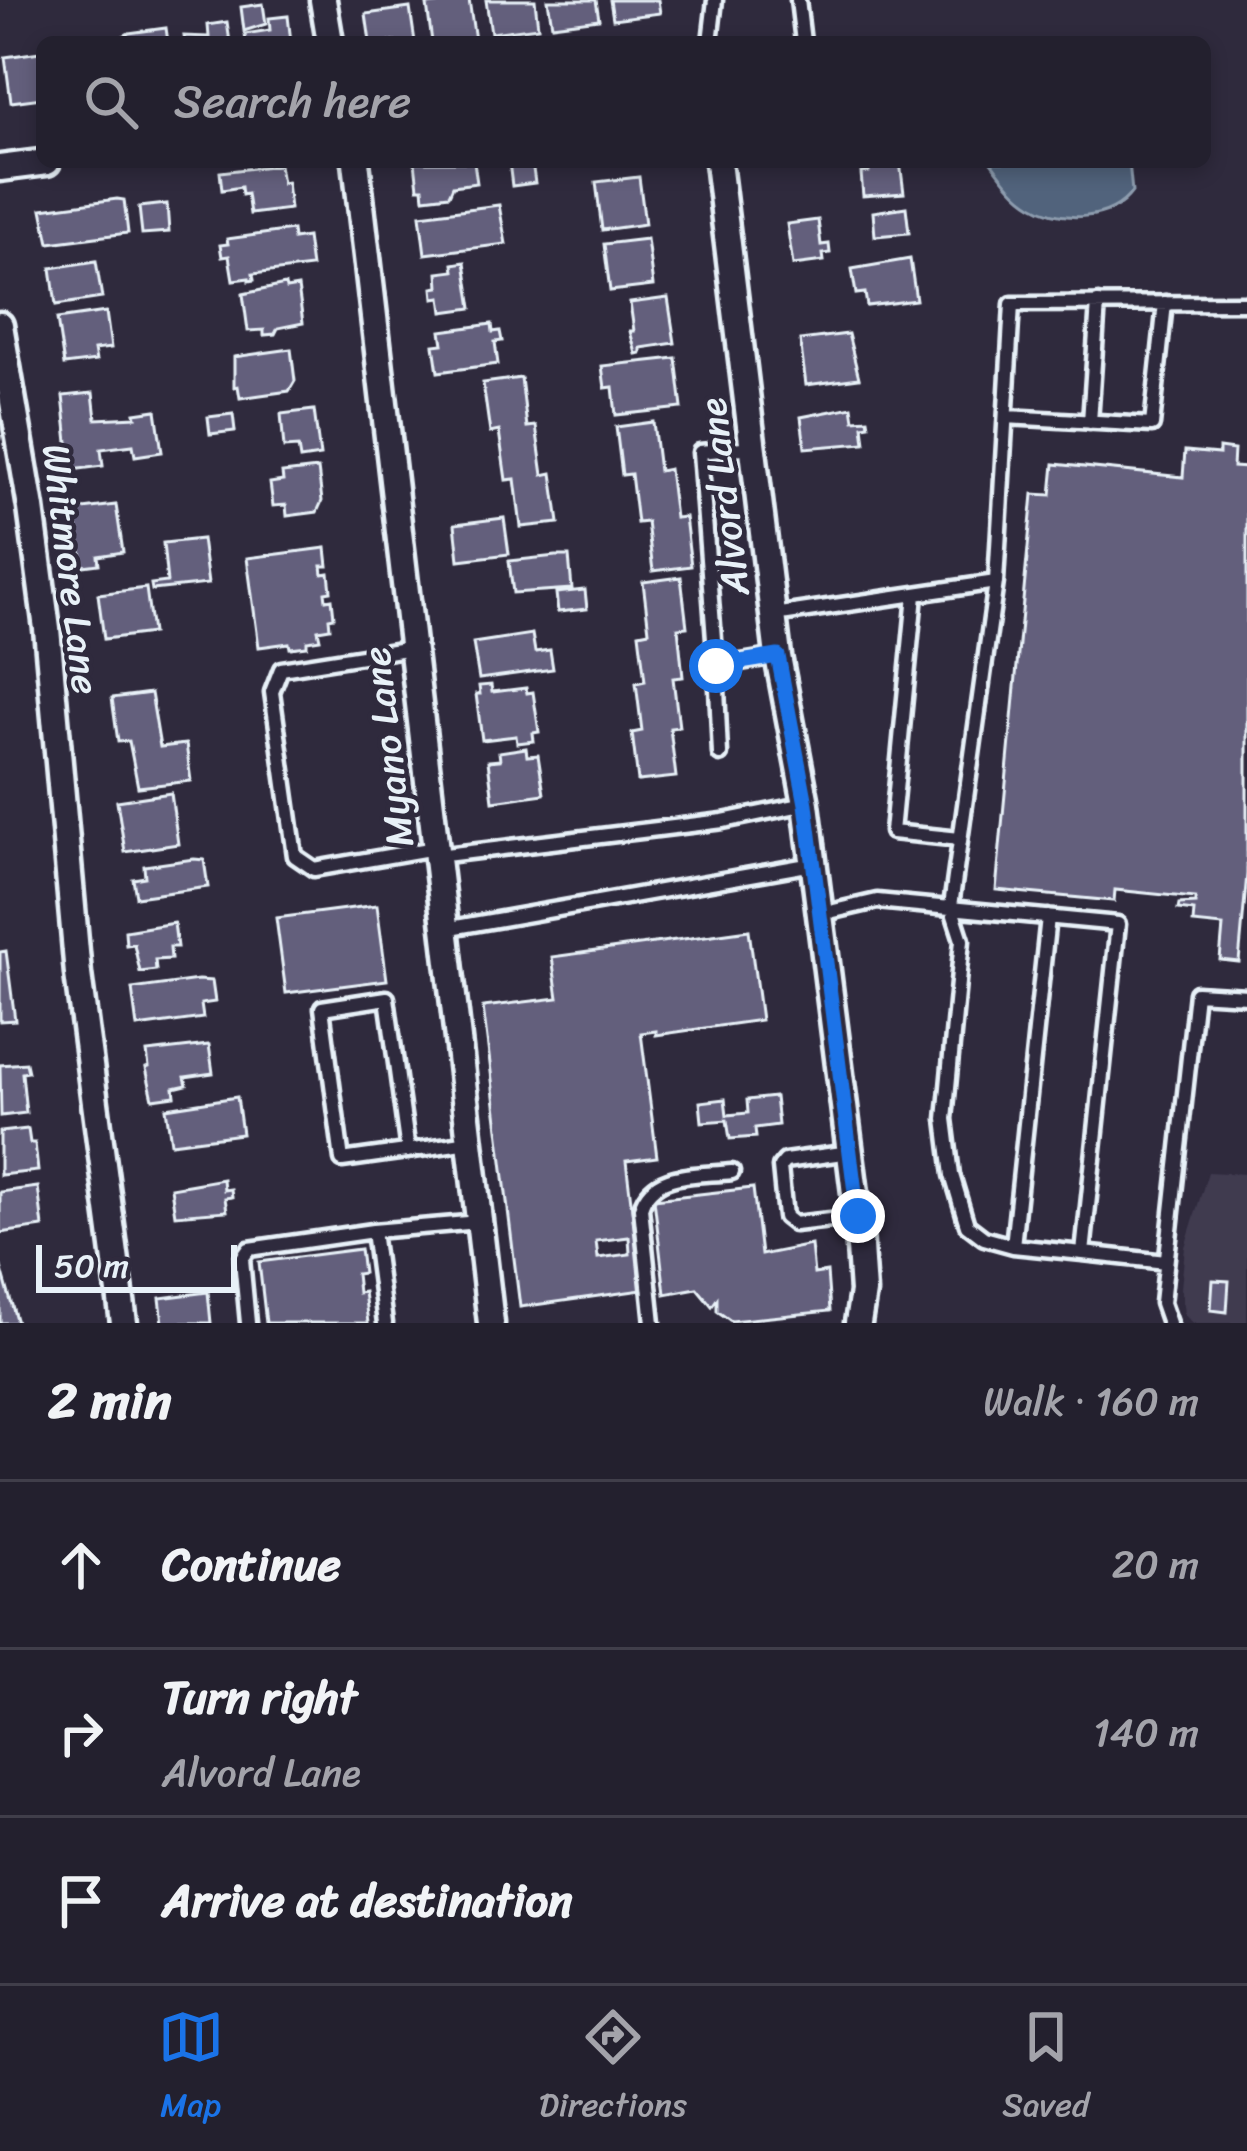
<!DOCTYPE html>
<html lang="en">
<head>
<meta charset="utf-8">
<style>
	:root { --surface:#23202e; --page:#2f2d3a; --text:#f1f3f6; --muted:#a3a3aa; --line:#403e4a; --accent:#1a73e8 }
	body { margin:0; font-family:Sriracha,sans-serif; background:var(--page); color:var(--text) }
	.scale { position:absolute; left:36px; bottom:30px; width:201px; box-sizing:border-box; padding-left:12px; border:6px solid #e8f1f8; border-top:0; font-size:33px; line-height:42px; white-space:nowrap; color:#e8f1f8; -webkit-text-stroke:9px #2f2a3d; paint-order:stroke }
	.stop { position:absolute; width:36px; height:36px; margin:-27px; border:9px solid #1a73e8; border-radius:50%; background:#fff }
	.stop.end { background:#1a73e8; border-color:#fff; box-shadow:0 3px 12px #0008 }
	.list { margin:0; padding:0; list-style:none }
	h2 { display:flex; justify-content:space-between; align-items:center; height:156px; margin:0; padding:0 48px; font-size:51px }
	h2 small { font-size:39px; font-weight:400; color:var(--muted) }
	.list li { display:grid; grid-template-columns:78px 1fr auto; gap:36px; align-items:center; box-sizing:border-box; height:168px; padding:0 48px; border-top:3px solid var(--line) }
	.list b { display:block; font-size:45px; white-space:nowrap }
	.list p { margin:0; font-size:39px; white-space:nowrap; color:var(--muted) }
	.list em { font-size:39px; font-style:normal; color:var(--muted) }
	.icon { flex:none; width:66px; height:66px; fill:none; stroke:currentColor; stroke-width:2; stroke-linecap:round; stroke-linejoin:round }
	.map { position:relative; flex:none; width:1247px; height:1323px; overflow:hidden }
	.search { position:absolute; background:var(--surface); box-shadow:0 6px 18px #0003; left:36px; right:36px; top:36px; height:132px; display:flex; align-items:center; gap:30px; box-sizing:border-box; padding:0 42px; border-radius:18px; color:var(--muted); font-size:45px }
	.sheet { height:660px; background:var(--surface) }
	nav { display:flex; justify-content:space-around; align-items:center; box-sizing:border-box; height:168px; border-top:3px solid var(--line); background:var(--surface); font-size:33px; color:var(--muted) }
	nav a { display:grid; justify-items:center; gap:6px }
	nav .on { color:var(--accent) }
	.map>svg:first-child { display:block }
	.built { fill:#3f3a50 }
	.water { fill:#51647c; stroke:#8d9cae; stroke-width:3 }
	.building { fill:#635e7c; stroke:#e8f1f8; stroke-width:3; fill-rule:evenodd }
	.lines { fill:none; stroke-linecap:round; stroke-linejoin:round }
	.service-casing { stroke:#e8f1f8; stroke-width:21 }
	.minor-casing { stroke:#e8f1f8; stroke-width:33 }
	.service { stroke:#2f2a3d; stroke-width:12 }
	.minor { stroke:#2f2a3d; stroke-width:24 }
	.route { stroke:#1a73e8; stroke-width:15 }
	.labels { text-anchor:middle; stroke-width:9; stroke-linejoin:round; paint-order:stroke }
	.street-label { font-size:39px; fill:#e8f1f8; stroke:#2f2a3d }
</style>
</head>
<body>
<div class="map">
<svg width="1247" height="1323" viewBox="0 0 1247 1323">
	<rect width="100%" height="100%" fill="#2f2a3d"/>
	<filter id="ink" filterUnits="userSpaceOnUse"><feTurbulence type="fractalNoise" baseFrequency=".00833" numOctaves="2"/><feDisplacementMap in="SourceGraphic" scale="24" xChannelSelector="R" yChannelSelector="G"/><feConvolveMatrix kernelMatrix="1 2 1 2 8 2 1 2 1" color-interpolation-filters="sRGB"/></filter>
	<g filter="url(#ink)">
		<path class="built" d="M1208,1172L1247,1174V1323H1192L1184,1314L1181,1288L1185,1247Z"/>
		<path class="water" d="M991,162H1129L1132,192C1111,221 1062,223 1032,205C1015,195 1003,178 991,162Z"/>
		<path class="building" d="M469,0L475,40L432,42L427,5Z
			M486,0H535L538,27L491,33Z
			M548,0H596L599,19L552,25Z
			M610,0H658L660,13L613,19Z
			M263,4L266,24L244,31L241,7Z
			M410,8L415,42H370L366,14Z
			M288,16L291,42H246L245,34L270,30L269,18Z
			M227,22L230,42H185L184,36L209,37L208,25Z
			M166,28L168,42H124L123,36L129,33Z
			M40,52L42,98L11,102L5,57Z
			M415,162H474L477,183L453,186L449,195L424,198L423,188H418Z
			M509,162H532L535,183L512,186Z
			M900,162L904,193L863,196L861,173L869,172L868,164Z
			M279,165L282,183L287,182L290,209L250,214L247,194L242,195L241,187L222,190L220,172Z
			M639,177L645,224L602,230L596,182Z
			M117,199L124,200L128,233L49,243L42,209Z
			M167,204L169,232L142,234L139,207Z
			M499,205L506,244L425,254L420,215Z
			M906,207L909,233L875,236L873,212Z
			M818,220L821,245L829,244L830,253L823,254L824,261L793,265L787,224Z
			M292,230L293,239L307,237L311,267L253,274L254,280L249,281V278L233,280L229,256L222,257L220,245L228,244L227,239Z
			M647,239L653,286L610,291L604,244Z
			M910,259L916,300L867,306L865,293L856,294L852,269Z
			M96,261L102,298L56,305L51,268Z
			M465,262L472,308L443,312L441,297L434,298L433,288L439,287L438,273L454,271L453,264Z
			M285,285L286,289L298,287L303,323L278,328L275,334L264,335V330L248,331L243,294Z
			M668,298L675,343L641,348V353L636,354L630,331H634L630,303Z
			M106,312L111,348L94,350L96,361L64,365L57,319Z
			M492,324L493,332L500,331L502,341L495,342L498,364L438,372L434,345L443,344L441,331Z
			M848,334L859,378L806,385L800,340Z
			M291,349L295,381L289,391L240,398L238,386L234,387V357Z
			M676,358L682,408L616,415L613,387L605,388L602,366Z
			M521,378L527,427L536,426L543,475L552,473L559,523L521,527L515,479L506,480L499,431L490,433L483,383Z
			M93,393L96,419L136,417L135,413L156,410L162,452L135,456L133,445L101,449L103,466L71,470L63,396Z
			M852,407L854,420L868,419L869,425L863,426L865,443L805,448L801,417Z
			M314,410L320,456L300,459L298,447L284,448L281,414Z
			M233,414L235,431L210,434L208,417Z
			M653,422L659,471L669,469L675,518L685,517L691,566L653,571L647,522L637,523L631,474L622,475L616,427Z
			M1219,448L1234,450L1233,467L1247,468V874L1239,962L1220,960L1223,926L1193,923L1194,911L1178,909L1179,904L1195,903V898L1115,890L1114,901L996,890L1033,494L1051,495L1054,464L1183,477L1185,451L1219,454Z
			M318,469L322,501L317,512L287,516L286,505L273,506L270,483L283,481L282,473Z
			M116,505L123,552L98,556L99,564L83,566L75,510Z
			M504,518L509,554L459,560L455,524Z
			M202,539L208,584L152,590L151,584L167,582L163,543Z
			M326,548L328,566H322L323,574L329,573L331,591L325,592L326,600L332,599L334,617L329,618L330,628L318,630L320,639L307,641V646L290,648L289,643L259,647L247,558Z
			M556,556H569L572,589L513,593L509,561Z
			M681,577L687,627L678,628L683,677L673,678L679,727L670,728L676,777L638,781L632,733L642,731L636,683L645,681L639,633L649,631L643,582Z
			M146,588L152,633L104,639L98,594Z
			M585,590L587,609L558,612L556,593Z
			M532,634L535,652L550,650L553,669L479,679L473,643Z
			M491,685L492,692L526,688L527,693L533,692L539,732L533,733L534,741L517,743L516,736L482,740L476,694H480L479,686Z
			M151,693L160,747L186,744L191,781L138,787L129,741L118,742L112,698Z
			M526,748L527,756L538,755L544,794L493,801L488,761L500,760L499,752Z
			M171,793L178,844L125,852L117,801Z
			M194,859L204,860L208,887L136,897L133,879L145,877L144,866Z
			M377,905L387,980L286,993L276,918Z
			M174,923L177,947H170L171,959L155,960L156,970L140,972L134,944L126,945L125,931Z
			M749,930L761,1020L656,1035V1031L641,1033L657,1157L626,1161L642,1290L520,1307L483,1007L558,998L552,957ZM629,1237L630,1254L598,1258L596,1241Z
			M6,951L15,1020L0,1021V952Z
			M198,980L212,981L215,1002L201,1004L203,1018L137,1027L132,989Z
			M209,1045L213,1073L185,1077L187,1085L174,1088L175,1096L153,1099L146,1068L149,1067L147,1052Z
			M26,1063L28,1072L22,1073L26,1113L1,1116L0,1065Z
			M237,1097L242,1134L171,1143L166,1108Z
			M775,1097L778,1125L755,1128L756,1137L730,1139L727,1120L702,1122L700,1102L725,1099L727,1115L748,1113L747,1100Z
			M28,1129L30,1143H35L38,1171L0,1175V1132Z
			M223,1179L224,1190L231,1189L232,1197L225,1198L227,1211L175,1215L171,1188Z
			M38,1187L43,1227L0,1233V1192Z
			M753,1188L761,1255L811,1245L814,1274L827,1272L830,1311L731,1321L717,1311V1299L712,1306L697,1288L665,1294L654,1199Z
			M360,1249L363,1273L356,1274L358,1293L364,1292L368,1323H266L259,1262Z
			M0,1263L17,1323H0Z
			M1213,1280L1229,1281L1227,1312L1211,1310Z
			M208,1292L211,1323H163L160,1298Z"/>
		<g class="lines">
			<g class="service-casing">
				<path id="service" d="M798,0L803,42
					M710,42L715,0
					M1006,417L1152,425L1165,303
					M1090,422L1098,303
					M996,582L951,906L962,940L945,1119L952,1175L967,1225L984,1238L1013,1246
					M915,595L892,832L960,839
					M774,615L996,582L1012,304L1247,303
					M412,648L281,669L272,692L295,856L314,869L435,848
					M716,666L700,452L753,447
					M720,754L716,666L777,656
					M437,856L723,821L806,804
					M821,914L877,901L1118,924L1083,1253L1166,1262
					M1048,917L1013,1246L1083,1253
					M445,929L813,864
					M408,1151L387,998L322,1008L342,1160L470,1142
					M850,1152L785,1161L780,1167L785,1217L794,1224L858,1217
					M373,1231L479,1222
					M248,1323L242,1259L249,1249L373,1231L385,1323
					M653,1323L641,1208C652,1170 698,1176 732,1172
					M1169,1323L1162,1303L1196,993L1247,996"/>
			</g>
			<g class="minor-casing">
				<path id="minor" d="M323,0L330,42
					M356,162L491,1323
					M718,162L778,656L806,804L858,1217L863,1292L858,1323
					M0,168L47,162
					M0,325L31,508L47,629L78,974L124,1323"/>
			</g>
			<use href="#service" class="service"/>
			<use href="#minor" class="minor"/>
		</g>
	</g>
	<g class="lines" filter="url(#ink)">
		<path class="route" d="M716,666L778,656L806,804L858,1216"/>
	</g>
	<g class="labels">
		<g class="street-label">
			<text transform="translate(723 497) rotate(-97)" y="14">Alvord Lane</text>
			<text transform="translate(72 569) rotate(83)" y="14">Whitmore Lane</text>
			<text transform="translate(387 747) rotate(-97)" y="14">Myano Lane</text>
		</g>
	</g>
</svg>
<div class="scale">50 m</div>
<div class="stop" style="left:716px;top:666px"></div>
<div class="stop end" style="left:858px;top:1216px"></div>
<div class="search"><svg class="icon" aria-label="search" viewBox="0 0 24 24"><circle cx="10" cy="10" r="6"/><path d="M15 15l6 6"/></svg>Search here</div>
</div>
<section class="sheet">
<h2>2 min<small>Walk · 160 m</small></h2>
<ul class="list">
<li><svg class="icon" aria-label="ahead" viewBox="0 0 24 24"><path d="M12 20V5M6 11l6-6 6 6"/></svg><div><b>Continue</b></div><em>20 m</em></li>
<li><svg class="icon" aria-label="right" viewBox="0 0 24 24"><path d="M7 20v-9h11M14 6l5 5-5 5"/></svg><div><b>Turn right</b><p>Alvord Lane</p></div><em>140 m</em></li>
<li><svg class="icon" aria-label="arrive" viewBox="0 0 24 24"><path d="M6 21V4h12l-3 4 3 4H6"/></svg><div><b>Arrive at destination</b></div></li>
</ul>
</section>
<nav>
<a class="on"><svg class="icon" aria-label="map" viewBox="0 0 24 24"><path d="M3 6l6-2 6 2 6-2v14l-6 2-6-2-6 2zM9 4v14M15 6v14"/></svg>Map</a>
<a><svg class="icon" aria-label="directions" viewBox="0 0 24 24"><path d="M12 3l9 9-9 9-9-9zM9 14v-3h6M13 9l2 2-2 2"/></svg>Directions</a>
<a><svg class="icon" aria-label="saved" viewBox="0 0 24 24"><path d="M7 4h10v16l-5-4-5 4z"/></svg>Saved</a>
</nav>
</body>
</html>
